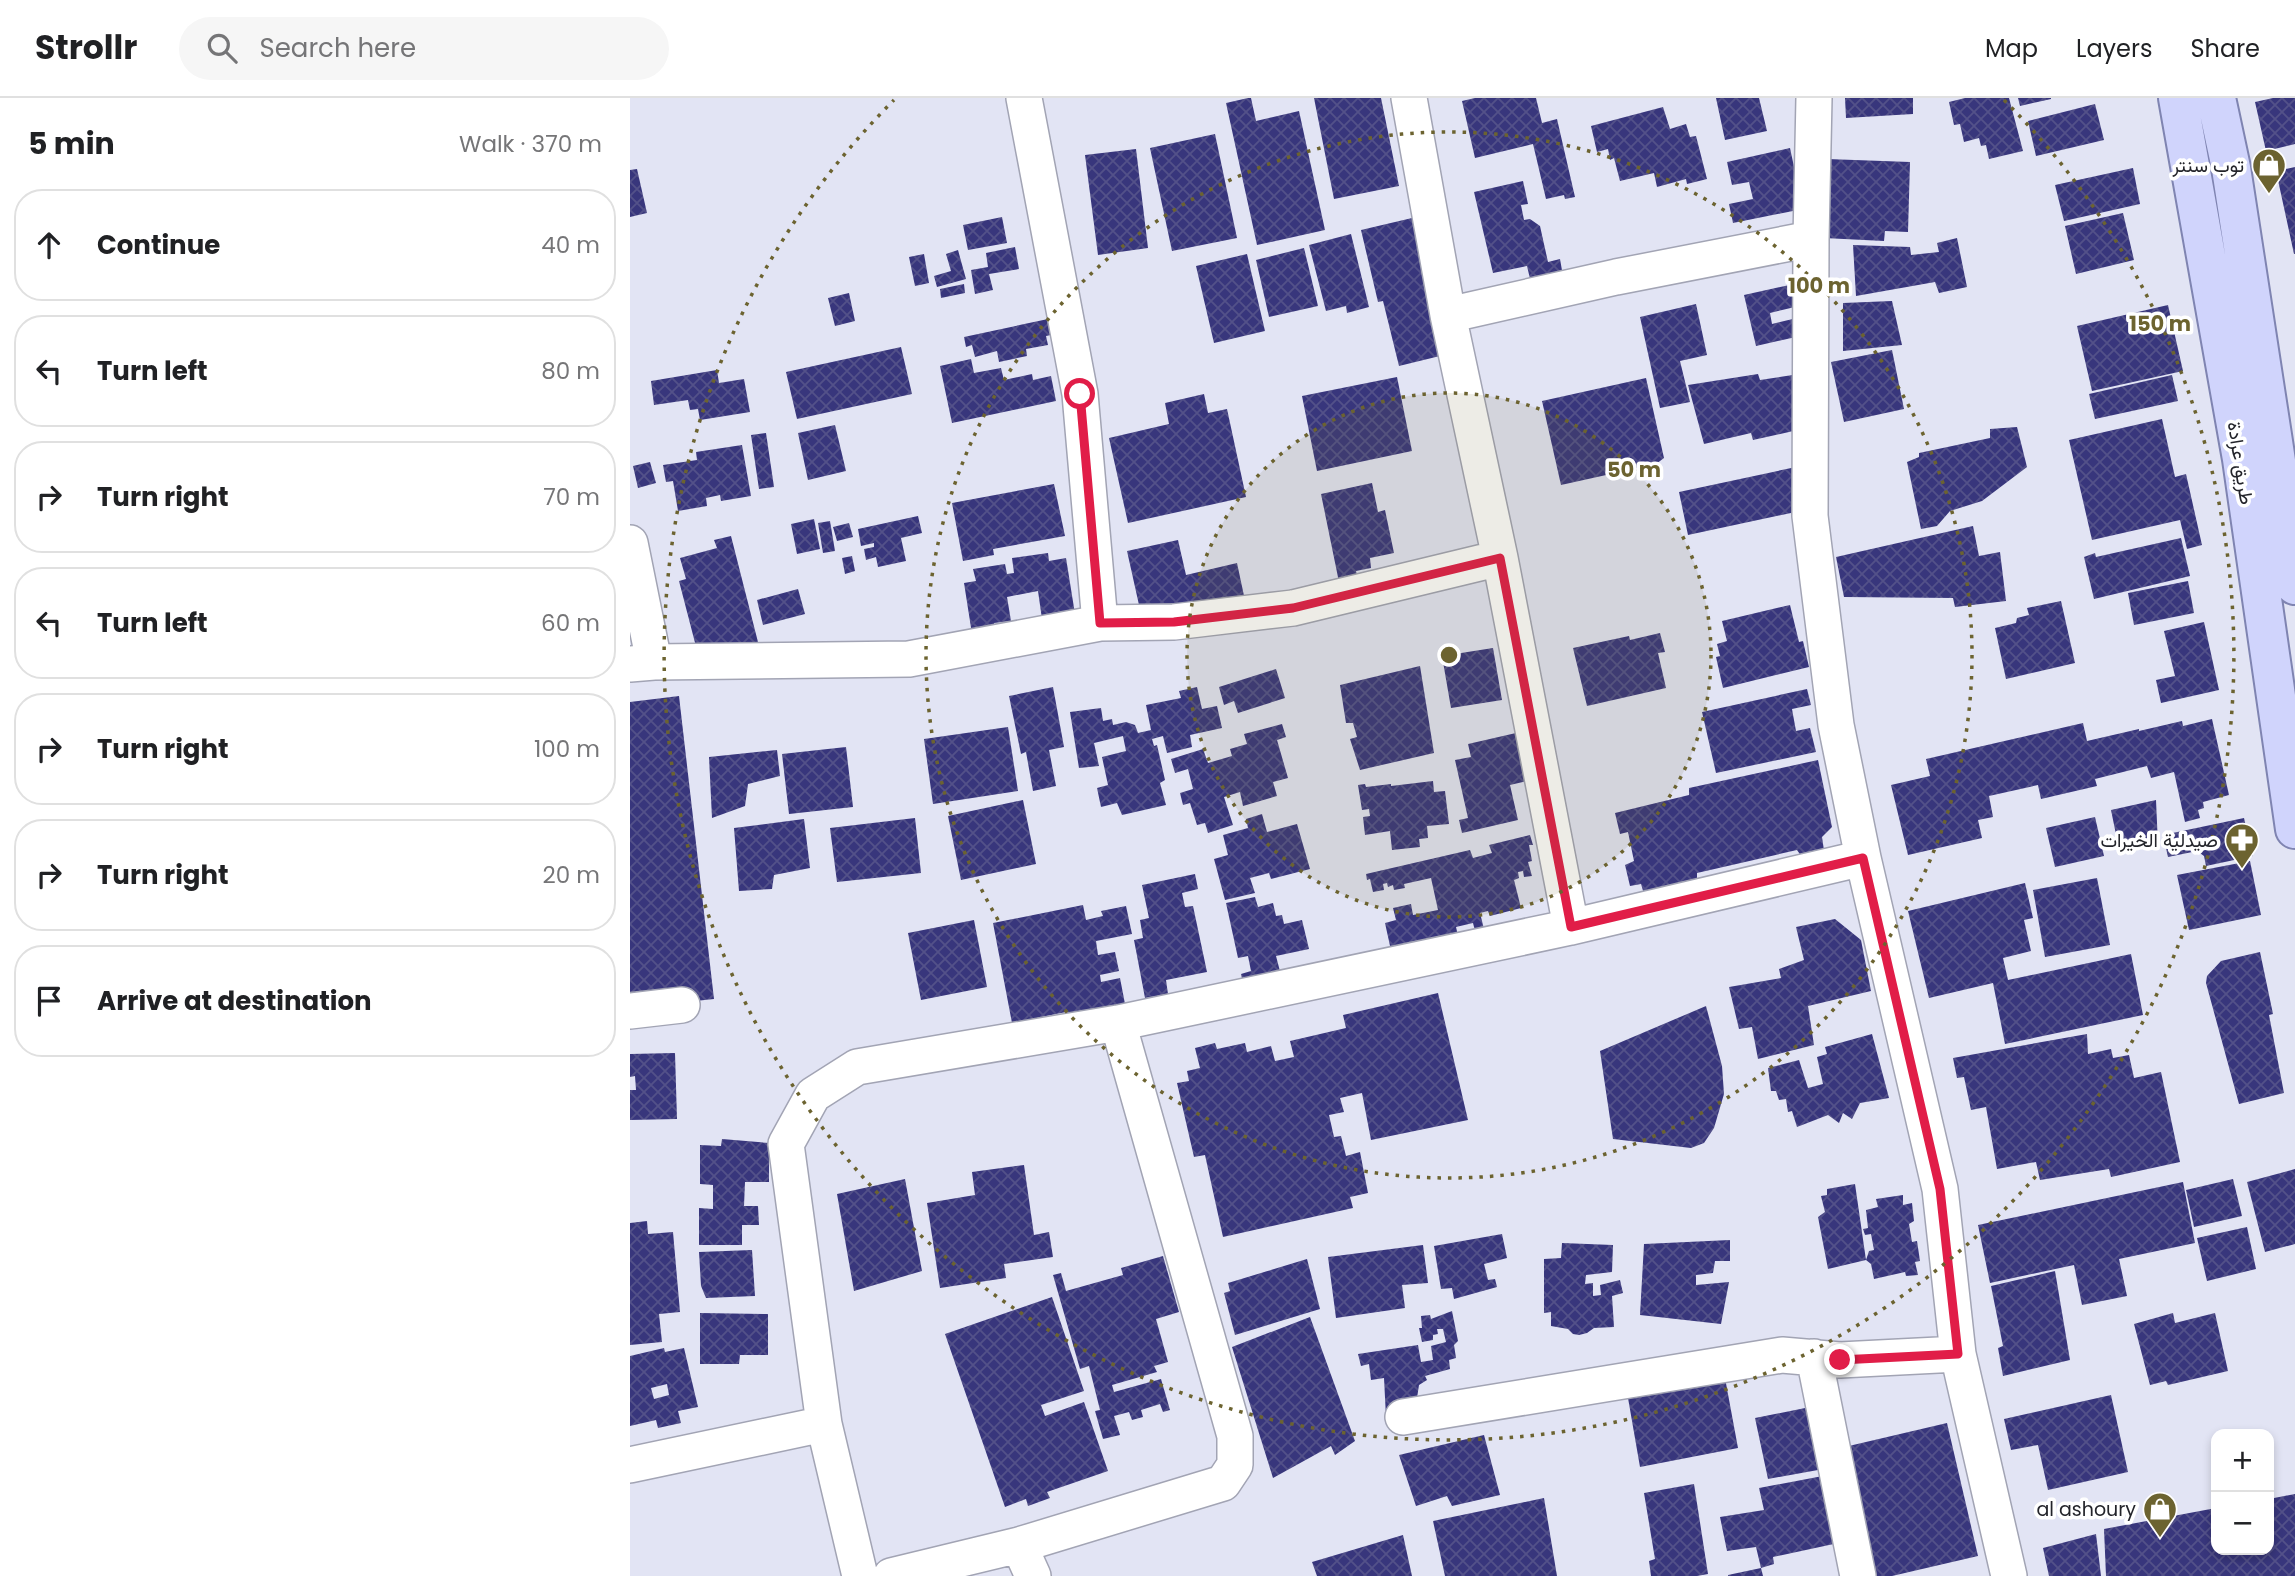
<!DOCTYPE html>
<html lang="en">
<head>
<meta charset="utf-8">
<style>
	:root { --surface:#fff; --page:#f6f6f6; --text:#202124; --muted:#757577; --line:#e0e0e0 }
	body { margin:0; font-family:Poppins,Vazirmatn,sans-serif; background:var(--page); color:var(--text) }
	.controls { position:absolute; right:21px; bottom:21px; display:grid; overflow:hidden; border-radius:14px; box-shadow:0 4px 10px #0003 }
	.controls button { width:63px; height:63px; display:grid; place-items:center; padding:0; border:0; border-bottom:2px solid var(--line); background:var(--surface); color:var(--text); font:35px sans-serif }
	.stop { position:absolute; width:21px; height:21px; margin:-16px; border:5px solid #e11d48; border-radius:50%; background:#fff }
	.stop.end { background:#e11d48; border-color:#fff; box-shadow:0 2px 7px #0008 }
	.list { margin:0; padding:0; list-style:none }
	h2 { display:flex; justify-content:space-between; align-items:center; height:91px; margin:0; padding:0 28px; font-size:30px }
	h2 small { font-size:23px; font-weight:400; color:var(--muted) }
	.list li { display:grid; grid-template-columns:46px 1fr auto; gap:21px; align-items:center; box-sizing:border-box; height:112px; margin:0 14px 14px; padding:0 14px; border:2px solid var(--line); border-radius:28px }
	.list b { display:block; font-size:26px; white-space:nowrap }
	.list em { font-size:23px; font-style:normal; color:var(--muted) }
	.icon { flex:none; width:38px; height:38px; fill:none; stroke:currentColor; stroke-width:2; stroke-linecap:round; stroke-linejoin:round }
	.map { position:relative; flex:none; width:1665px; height:1478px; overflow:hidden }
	header { display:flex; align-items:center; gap:42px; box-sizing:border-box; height:98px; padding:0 35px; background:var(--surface); border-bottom:2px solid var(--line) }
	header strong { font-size:33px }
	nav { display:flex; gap:38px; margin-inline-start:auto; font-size:24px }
	.search { width:490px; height:63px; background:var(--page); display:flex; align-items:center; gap:18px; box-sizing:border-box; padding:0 24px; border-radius:38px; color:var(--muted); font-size:26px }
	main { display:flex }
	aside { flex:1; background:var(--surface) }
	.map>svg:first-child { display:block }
	.building { fill:url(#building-cross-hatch); fill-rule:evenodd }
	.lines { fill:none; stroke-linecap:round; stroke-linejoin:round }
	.street-casing { stroke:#a2a4b4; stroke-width:38 }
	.primary-casing { stroke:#7f84b1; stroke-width:42 }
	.street { stroke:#fff; stroke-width:35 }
	.primary { stroke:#d0d4fc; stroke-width:38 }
	.route { stroke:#e11d48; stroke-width:9 }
	.ring { fill:none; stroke:#6c6330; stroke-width:3.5; stroke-dasharray:3.5 7 }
	.labels { text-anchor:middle; stroke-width:7; stroke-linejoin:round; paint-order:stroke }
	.poi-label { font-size:19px; fill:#23242a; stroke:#fff; text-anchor:end }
	.street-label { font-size:19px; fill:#23242a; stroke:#fff }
	.centre { fill:#6c6330; stroke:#fff; stroke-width:3.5 }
	.ring-label { font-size:21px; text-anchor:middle; font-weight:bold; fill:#6c6330; stroke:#fff; stroke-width:7; stroke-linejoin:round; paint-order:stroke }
</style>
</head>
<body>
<header>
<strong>Strollr</strong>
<div class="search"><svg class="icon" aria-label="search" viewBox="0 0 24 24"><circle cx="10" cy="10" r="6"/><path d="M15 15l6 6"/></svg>Search here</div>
<nav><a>Map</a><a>Layers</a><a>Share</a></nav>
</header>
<main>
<aside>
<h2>5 min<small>Walk · 370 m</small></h2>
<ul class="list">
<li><svg class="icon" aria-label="ahead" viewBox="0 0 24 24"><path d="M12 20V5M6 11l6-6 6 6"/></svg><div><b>Continue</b></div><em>40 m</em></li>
<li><svg class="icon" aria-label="left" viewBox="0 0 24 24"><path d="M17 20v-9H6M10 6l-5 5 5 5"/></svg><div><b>Turn left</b></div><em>80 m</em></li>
<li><svg class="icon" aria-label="right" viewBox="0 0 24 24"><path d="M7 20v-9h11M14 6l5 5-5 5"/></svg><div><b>Turn right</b></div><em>70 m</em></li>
<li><svg class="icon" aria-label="left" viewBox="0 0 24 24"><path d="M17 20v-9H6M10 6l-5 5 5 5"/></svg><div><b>Turn left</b></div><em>60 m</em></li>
<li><svg class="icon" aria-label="right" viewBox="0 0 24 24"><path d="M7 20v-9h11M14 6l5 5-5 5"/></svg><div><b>Turn right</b></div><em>100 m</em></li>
<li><svg class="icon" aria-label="right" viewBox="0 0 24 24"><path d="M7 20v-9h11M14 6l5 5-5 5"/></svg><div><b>Turn right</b></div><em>20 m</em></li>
<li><svg class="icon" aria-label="arrive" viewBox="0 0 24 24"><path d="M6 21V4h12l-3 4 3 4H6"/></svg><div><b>Arrive at destination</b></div></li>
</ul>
</aside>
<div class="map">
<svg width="1665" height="1478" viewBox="0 0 1665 1478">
	<defs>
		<pattern id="building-cross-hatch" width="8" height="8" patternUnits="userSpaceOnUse" patternTransform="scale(1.75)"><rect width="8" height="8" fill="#38367c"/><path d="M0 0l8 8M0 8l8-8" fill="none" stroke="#535189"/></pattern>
	</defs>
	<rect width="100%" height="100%" fill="#e2e4f4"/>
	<path class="building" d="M618,0H621L626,23L669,13L695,132L627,147L596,5Z
		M684,0H751L769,88L704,101Z
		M845,0H906L912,25L927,21L945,99L935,101L934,97L916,101L903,46L845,60L832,3Z
		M1086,0H1129L1137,33L1095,42Z
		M1215,0H1283V16L1216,20Z
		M1335,0H1379L1393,53L1359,61L1356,47L1351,48L1349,40L1334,44L1330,26L1324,27L1319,4Z
		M1388,0H1421V1L1390,8Z
		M1643,0H1665V46L1636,53L1625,4Z
		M1465,6L1474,42L1406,58L1398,23Z
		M1033,9L1040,31L1056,26L1060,39L1066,38L1077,81L1057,86L1056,81L1027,89L1024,75L990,83L984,60L980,62L978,51L967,54L961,28Z
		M585,36L607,140L542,153L520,50Z
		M1160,50L1173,111L1103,125L1099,106L1123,101L1119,84L1102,87L1097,64Z
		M506,51L518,150L468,157L455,57Z
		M1197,61L1280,64L1278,134L1255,133L1254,143L1194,140Z
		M1665,69V156H1664L1646,73Z
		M1503,70L1510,106L1434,123L1425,87Z
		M7,71L17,115L0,119V72Z
		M893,83L898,106L891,107L894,122L900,121L910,128L918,164L930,161L933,178L901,185L897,168L863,175L844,94Z
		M1493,115L1504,162L1446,176L1435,128Z
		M372,119L377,145L338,152L333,127Z
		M782,120L814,257L769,268L753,203L748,204L731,132Z
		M721,136L739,209L717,215L716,208L696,213L679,147Z
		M1327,140L1337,189L1309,195L1305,184L1226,198L1223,147L1280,149L1281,157L1309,154L1307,145Z
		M385,149L389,171L359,176L363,192L345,196L341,172L358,169L356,155Z
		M674,150L688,208L639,219L626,162Z
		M328,152L336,181L307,189L304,178L321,173L316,156Z
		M294,156L299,185L285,188L279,159Z
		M617,156L635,233L584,245L566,168Z
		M334,186L335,195L311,200L310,191Z
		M1164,186L1169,208L1140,215L1142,226L1171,219L1175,237L1126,248L1114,197Z
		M219,195L225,223L205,228L198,200Z
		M1262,203L1272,247L1213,253V205Z
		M1066,206L1077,257L1050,263L1060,304L1030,310L1010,219Z
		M1538,207L1553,273L1462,293L1447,228Z
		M418,221L421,237L416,238L418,247L396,251L397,258L369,264L367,253L345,259L342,247L336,249L334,239Z
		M271,249L282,296L167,321L156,274Z
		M1262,252L1274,311L1214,324L1201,264Z
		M341,261L344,275L371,270L374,282L402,276L403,282L421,278L426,303L322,325L310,268Z
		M87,272L89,285L114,281L120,314L70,322L68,311L60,312L58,302L24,307L21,283Z
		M1128,276L1130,282L1169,276L1181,329L1123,342L1121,335L1074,346L1058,287Z
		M1542,277L1548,303L1465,321L1459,296Z
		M767,279L782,353L687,373L672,298Z
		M1016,280L1034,360L1026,366L931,387L912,303Z
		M574,296L578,315L597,311L616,399L498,425L479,340L539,326L535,305Z
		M1532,321L1545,379L1556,376L1572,447L1557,451L1550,422L1462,442L1439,342Z
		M205,327L216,373L178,382L168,335Z
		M1387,329L1397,369L1352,403L1320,413L1307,428L1291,431L1277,364L1289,359V355L1360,340V331Z
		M136,335L144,389L129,391L121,337Z
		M112,347L121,398L91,403L90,397L76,400L77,408L48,413L43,383L36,384L33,367L67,362L66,354Z
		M20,364L26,385L8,390L3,368Z
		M1166,369L1175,412L1058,437L1049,394Z
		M742,385L748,414L755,412L764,455L740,460L741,470L726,473L729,485L710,489L691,396Z
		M424,386L435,438L363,451L364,457L333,463L322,405Z
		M288,418L292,435L271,440L276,463L248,469L246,459L236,462L234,451L244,449V445L231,448L228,431Z
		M184,421L190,451L167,456L161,426Z
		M200,423L205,453L193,455L188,425Z
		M219,425L223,439L207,443L203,429Z
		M1343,428L1349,458L1370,454L1376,503L1325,509L1323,500L1214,499L1206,459Z
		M101,438L129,548L70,564L49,483L56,481L50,460L87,450L84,442Z
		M1551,440L1560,478L1464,501L1454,459L1465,455L1466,459Z
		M548,442L556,477L607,465L616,507L566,518L563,504L511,516L497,453Z
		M418,455L419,463L436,460L445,516L412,521L408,493L377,499L381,523L364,525L366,532L342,536L334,485L346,483L343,471L375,466L377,476L384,475L382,460Z
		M222,458L225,473L215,476L212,460Z
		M1558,483L1564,515L1504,527L1498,495Z
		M168,491L175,516L133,527L127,502Z
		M1431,503L1445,565L1376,581L1365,530L1386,525L1387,520L1399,517L1397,510Z
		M1160,507L1169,544L1173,543L1179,569L1093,590L1086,559L1090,558L1087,546L1097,543L1092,523Z
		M1574,524L1589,592L1531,605L1526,582L1545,578L1534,533Z
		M1030,535L1035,554L1028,555L1036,590L957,608L943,550L999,538L1000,542Z
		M863,550L872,602L821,610L812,558Z
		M790,568L804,655L730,672L720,641L727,639L723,625H716L710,587Z
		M646,571L655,600L608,615L604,603L594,607L589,589Z
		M423,589L434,649L419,652L426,688L403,693L396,654L391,656L379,598Z
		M567,589L572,611L587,608L592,630L560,637L562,649L537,655L533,638L522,641L524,648L527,647L535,682L530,685L536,707L492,717L487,705L471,709L467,690L478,687L472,659L496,653L493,638L464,645L469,668L449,670L440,614L471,610L473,623L482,621L483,627L496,624L505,627L508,635L521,632L516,607L551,600L549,593Z
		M1177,591L1181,607L1162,611L1166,633L1180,630L1186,654L1086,675L1072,614Z
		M49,598L84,901L0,910V604Z
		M1582,621L1599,697L1573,704L1574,710L1568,712L1570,720L1555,724L1544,674L1521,680L1517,668L1465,681L1467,688L1411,701L1408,687L1359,698L1363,719L1348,722L1352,740L1278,757L1261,687L1300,678L1296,661L1453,625L1457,643L1509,631V633L1552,623L1553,628Z
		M652,626L656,639L647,642L658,680L643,684L647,698L613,708L610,694L594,699L603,727L578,735L575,725L567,727L560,705L553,707L550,695L563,691L558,671L545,675L541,661L573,651L578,665L602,658L600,651L617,646L614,636Z
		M378,629L388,693L303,706L294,641Z
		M886,635L897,683L880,687L888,722L832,735L829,722L838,720L825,662L841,659L838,646Z
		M216,649L223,709L159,716L152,656Z
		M147,652L150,678L118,686L115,708L82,720L79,659Z
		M1188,662L1202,729L1192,739L1195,759L1176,765L1167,752L1067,775V781L1014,796L1011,786L1000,788L995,767L1004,763L998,734L990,736L985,715L1059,697V690Z
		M803,683L804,694L815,693L819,726L797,728L798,740L789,741L790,749L762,752L760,733L735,737L733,719L740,718L739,711L732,712L728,687L735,686L736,689L761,686V688Z
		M393,702L406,766L331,782L318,718Z
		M1526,702L1528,747L1490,756L1481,712Z
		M632,716L637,734L667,726L680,771L641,781L639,775L620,780L625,795L595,802L584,761L598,757L593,737L618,730L616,721Z
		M1465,719L1474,758L1425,769L1416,730Z
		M285,720L291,775L207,784L200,730Z
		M1614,720L1623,758L1576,768L1574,758L1567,753L1538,759L1533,737Z
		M174,721L180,770L144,777L142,791L109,793L104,730Z
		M900,737L903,747H899L902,763L898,764L902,778L894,779L893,773L888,774L889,780L884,782L891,810L860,818L858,813L850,815L854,831L845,833L843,825L826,829L829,842L762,857L755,825L766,822L763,810L781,806L783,817L808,812L801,780L774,786L775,790L764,792L763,787L758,789L757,785L753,786L754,792L743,794L740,781L737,782L736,776L840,752L843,760L862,755L859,747Z
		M1620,763L1631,817L1559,832L1547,777Z
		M565,776L568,791L552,795L555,809L563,808L577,874L536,882L538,896L515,900L504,842L513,840L510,822L519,820L512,787Z
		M1467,780L1480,847L1415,859L1403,792Z
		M1395,785L1403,820L1394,822L1401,853L1373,860L1378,882L1501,856L1513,917L1375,946L1363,885L1299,900L1278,813Z
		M625,799L628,809L643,805L646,818L652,817L654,826L672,822L679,851L646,858L652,881L614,890L611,876L621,873L618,858L608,860L596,805Z
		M453,807L456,822L473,818L471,813L496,808L502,836L466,843L468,857L485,854L489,873L470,877L471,884L490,880L495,906L438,926L436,914L382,925L363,825Z
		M1205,821L1231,842L1241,893L1178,908L1184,947L1128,961L1122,929L1109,931L1099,889L1151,880L1149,871L1174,862L1166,829Z
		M344,822L357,889L291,902L278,835Z
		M1630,854L1643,916L1639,917L1654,995L1609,1006L1576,885L1577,878L1591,863Z
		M808,895L838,1022L741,1042L732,995L710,1000L714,1014L699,1017L704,1039L711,1038L716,1058L730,1054L738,1095L720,1099L723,1110L593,1139L575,1057L564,1059L547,985L559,983L557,973L570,970L565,950L585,945L587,951L615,945L617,954L641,948L645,963L664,959L660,943L716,930L713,917Z
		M1076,908L1092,968L1094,996L1084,1030L1074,1045L1061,1050L983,1041L970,953Z
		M1242,936L1259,1000L1230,1005L1222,1021L1213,1015L1209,1025L1198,1017L1167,1029L1162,1013L1158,1014L1156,1001L1149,1002L1146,993H1141L1138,970L1169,962L1178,990L1193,986L1187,959L1197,956L1195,949Z
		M1457,936L1458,956L1481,951L1483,960L1499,957L1504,980L1531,974L1550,1064L1481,1079L1479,1071L1410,1082L1406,1064L1367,1071L1356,1009L1341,1012L1334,979L1327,980L1323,960Z
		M45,955L47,1021L0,1022V992H6L5,978L0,979V956Z
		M92,1041L139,1045V1084H115L114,1108H128L129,1127H112V1147H69V1110L83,1111V1087L70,1086V1047L91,1048Z
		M394,1067L404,1137L419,1134L423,1159L374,1166L376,1180L310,1190L297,1105L345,1097L342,1074Z
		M1665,1071V1146L1635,1154L1617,1084Z
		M275,1081L292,1173L224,1193L207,1096Z
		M1603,1081L1612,1118L1564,1129L1556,1092Z
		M1553,1084L1565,1145L1489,1161L1497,1198L1452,1207L1444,1167L1360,1185L1348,1127Z
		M1225,1086L1236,1162L1198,1171L1188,1119L1195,1114L1191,1098L1197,1097V1091Z
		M1273,1097V1107L1282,1105L1284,1123L1279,1126L1282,1144L1287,1143L1290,1163L1285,1164L1288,1177L1276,1178L1275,1174L1244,1181L1241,1166L1236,1162L1239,1153L1244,1152L1241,1136L1235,1137L1233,1131L1238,1130L1236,1112L1248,1109L1246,1101Z
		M17,1123L18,1136L43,1134L50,1214L29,1216L32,1244L0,1247V1125Z
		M1617,1129L1626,1171L1577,1183L1567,1140Z
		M872,1136L877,1160L854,1166L858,1182L865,1181L867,1189L824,1201L822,1190L811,1191L804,1148Z
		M1100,1142V1163H1085L1083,1175L1066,1177V1187L1099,1184L1091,1226L1010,1217L1014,1146Z
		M932,1145L983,1147L982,1174L956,1177L955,1186L963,1185V1198L971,1197L970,1187L990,1182L993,1195L982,1198L984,1229L964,1230L957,1235L949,1237L943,1236L938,1231L921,1228V1214L914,1215V1161L931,1160Z
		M793,1147L798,1185L772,1187L775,1210L706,1220L698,1159Z
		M122,1152L125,1198L76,1200L71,1188L69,1154Z
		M533,1158L549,1214L526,1221L538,1264L524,1268L527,1274L482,1287L484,1294L531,1281L540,1312L533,1314L530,1306L511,1312L513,1319L502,1322L499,1314L484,1318L490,1337L473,1341L465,1313L470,1312L459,1268L450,1271L423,1177L431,1175L436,1193L493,1177L491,1170Z
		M677,1161L690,1211L605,1237L594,1195L600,1193L598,1185Z
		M1425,1173L1440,1262L1373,1278L1368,1250L1373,1248L1361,1188Z
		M422,1199L454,1293L411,1307L415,1318L454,1304L478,1373L417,1394L420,1400L398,1408L396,1401L375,1409L315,1236Z
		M822,1213L828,1243L824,1247L826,1260L819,1262L820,1271L795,1278L797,1282L789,1287L785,1313L756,1319L754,1280L741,1282L739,1266L731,1268L728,1256L788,1247L791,1264L803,1262L801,1248L816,1244L813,1231H807L808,1236L803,1237V1242L792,1244L789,1230H792L791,1218L800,1217L801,1221Z
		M70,1215L138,1216V1257H110L109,1266H70Z
		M1543,1215L1545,1225L1585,1215L1598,1273L1538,1287L1536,1283L1520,1287L1504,1226Z
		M680,1219L725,1343L705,1357L701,1348L643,1380L602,1249Z
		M34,1250L35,1254L54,1250L68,1309L48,1313L51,1325L28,1330L26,1322L0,1328V1258ZM37,1286L39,1297L24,1301L21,1290Z
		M1095,1280L1108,1350L1010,1369L998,1300Z
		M1481,1297L1498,1374L1418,1392L1408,1347L1381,1352L1374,1321Z
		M1185,1308L1199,1370L1138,1381L1125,1320Z
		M1317,1325L1348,1458L1262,1478H1235L1206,1351Z
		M854,1337L870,1397L822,1408L817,1398L786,1408L769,1357Z
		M1198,1377L1213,1444L1143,1459L1144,1466L1131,1470L1126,1449L1097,1453L1090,1419L1134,1412L1129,1390Z
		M1064,1386L1078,1476L1067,1478H1021L1019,1463L1025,1461L1014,1395Z
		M1665,1396V1478H1476L1474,1431L1586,1410V1452H1639V1401Z
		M914,1400L927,1478H815L803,1423Z
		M1466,1436L1471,1478H1419L1413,1450Z
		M773,1437L782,1478H687L682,1464Z
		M1131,1470L1133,1478H1098V1477Z"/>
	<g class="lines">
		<g class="street-casing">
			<path id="street" d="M394,0L450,296L470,525
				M779,0L818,217L870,460L941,829
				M1184,0L1181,141L1180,418L1206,627L1233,760L1310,1091L1328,1256L1379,1478
				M818,217L986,179L1181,141
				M0,445L24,564
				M0,566L24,564L279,561L470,525L544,524L663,510L870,460
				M0,913L52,907
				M1184,1259L1228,1478
				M773,1319L1152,1257L1210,1262L1328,1256
				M0,1367L194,1326
				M389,1447L403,1478
				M230,1478L194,1326L156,1046L183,997L227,969L488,925L941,829L1233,760
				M261,1478L389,1447L593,1385L605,1367V1338L488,925"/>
		</g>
		<g class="primary-casing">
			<path id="primary" d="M1548,0L1612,361L1665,731
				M1586,0L1601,70L1665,487"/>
		</g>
		<use href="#street" class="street"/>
		<use href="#primary" class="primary"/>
	</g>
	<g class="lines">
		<path class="route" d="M450,296L470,525L544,524L663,510L870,460L941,829L1233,760L1310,1091L1328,1256L1210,1262"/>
	</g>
	<circle cx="819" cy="557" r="262" fill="#6c6330" fill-opacity=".12"/>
	<g class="ring">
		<circle cx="819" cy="557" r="262"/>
		<circle cx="819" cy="557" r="523"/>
		<path d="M1374 2A785 785 0 1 1 264 2"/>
	</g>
	<defs>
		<g id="shop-pin" transform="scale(1.75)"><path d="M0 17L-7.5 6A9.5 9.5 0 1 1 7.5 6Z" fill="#6c6330" stroke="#fff"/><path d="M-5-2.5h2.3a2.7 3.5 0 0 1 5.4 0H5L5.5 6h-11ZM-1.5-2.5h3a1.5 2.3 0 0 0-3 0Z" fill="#fff"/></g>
		<g id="pharmacy-pin" transform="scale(1.75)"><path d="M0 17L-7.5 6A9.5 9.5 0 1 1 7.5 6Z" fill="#6c6330" stroke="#fff"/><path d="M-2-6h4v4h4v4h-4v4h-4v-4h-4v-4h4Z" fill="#fff"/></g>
	</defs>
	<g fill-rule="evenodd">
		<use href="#shop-pin" x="1639" y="67"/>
		<use href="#pharmacy-pin" x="1612" y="742"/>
		<use href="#shop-pin" x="1530" y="1411"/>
	</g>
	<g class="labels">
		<g class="poi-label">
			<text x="1614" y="74">توب سنتر</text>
			<text x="1588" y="749">صيدلية الخيرات</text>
			<text x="1506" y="1418">al ashoury</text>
		</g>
		<g class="street-label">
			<text transform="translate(1611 365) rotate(81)" y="7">طريق عرادة</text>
		</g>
	</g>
	<circle cx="819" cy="557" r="10" class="centre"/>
	<g class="ring-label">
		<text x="1189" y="195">100 m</text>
		<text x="1530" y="233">150 m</text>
		<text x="1004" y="379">50 m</text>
	</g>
</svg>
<div class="controls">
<button>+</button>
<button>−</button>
</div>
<div class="stop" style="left:450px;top:296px"></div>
<div class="stop end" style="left:1210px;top:1262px"></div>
</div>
</main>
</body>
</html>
